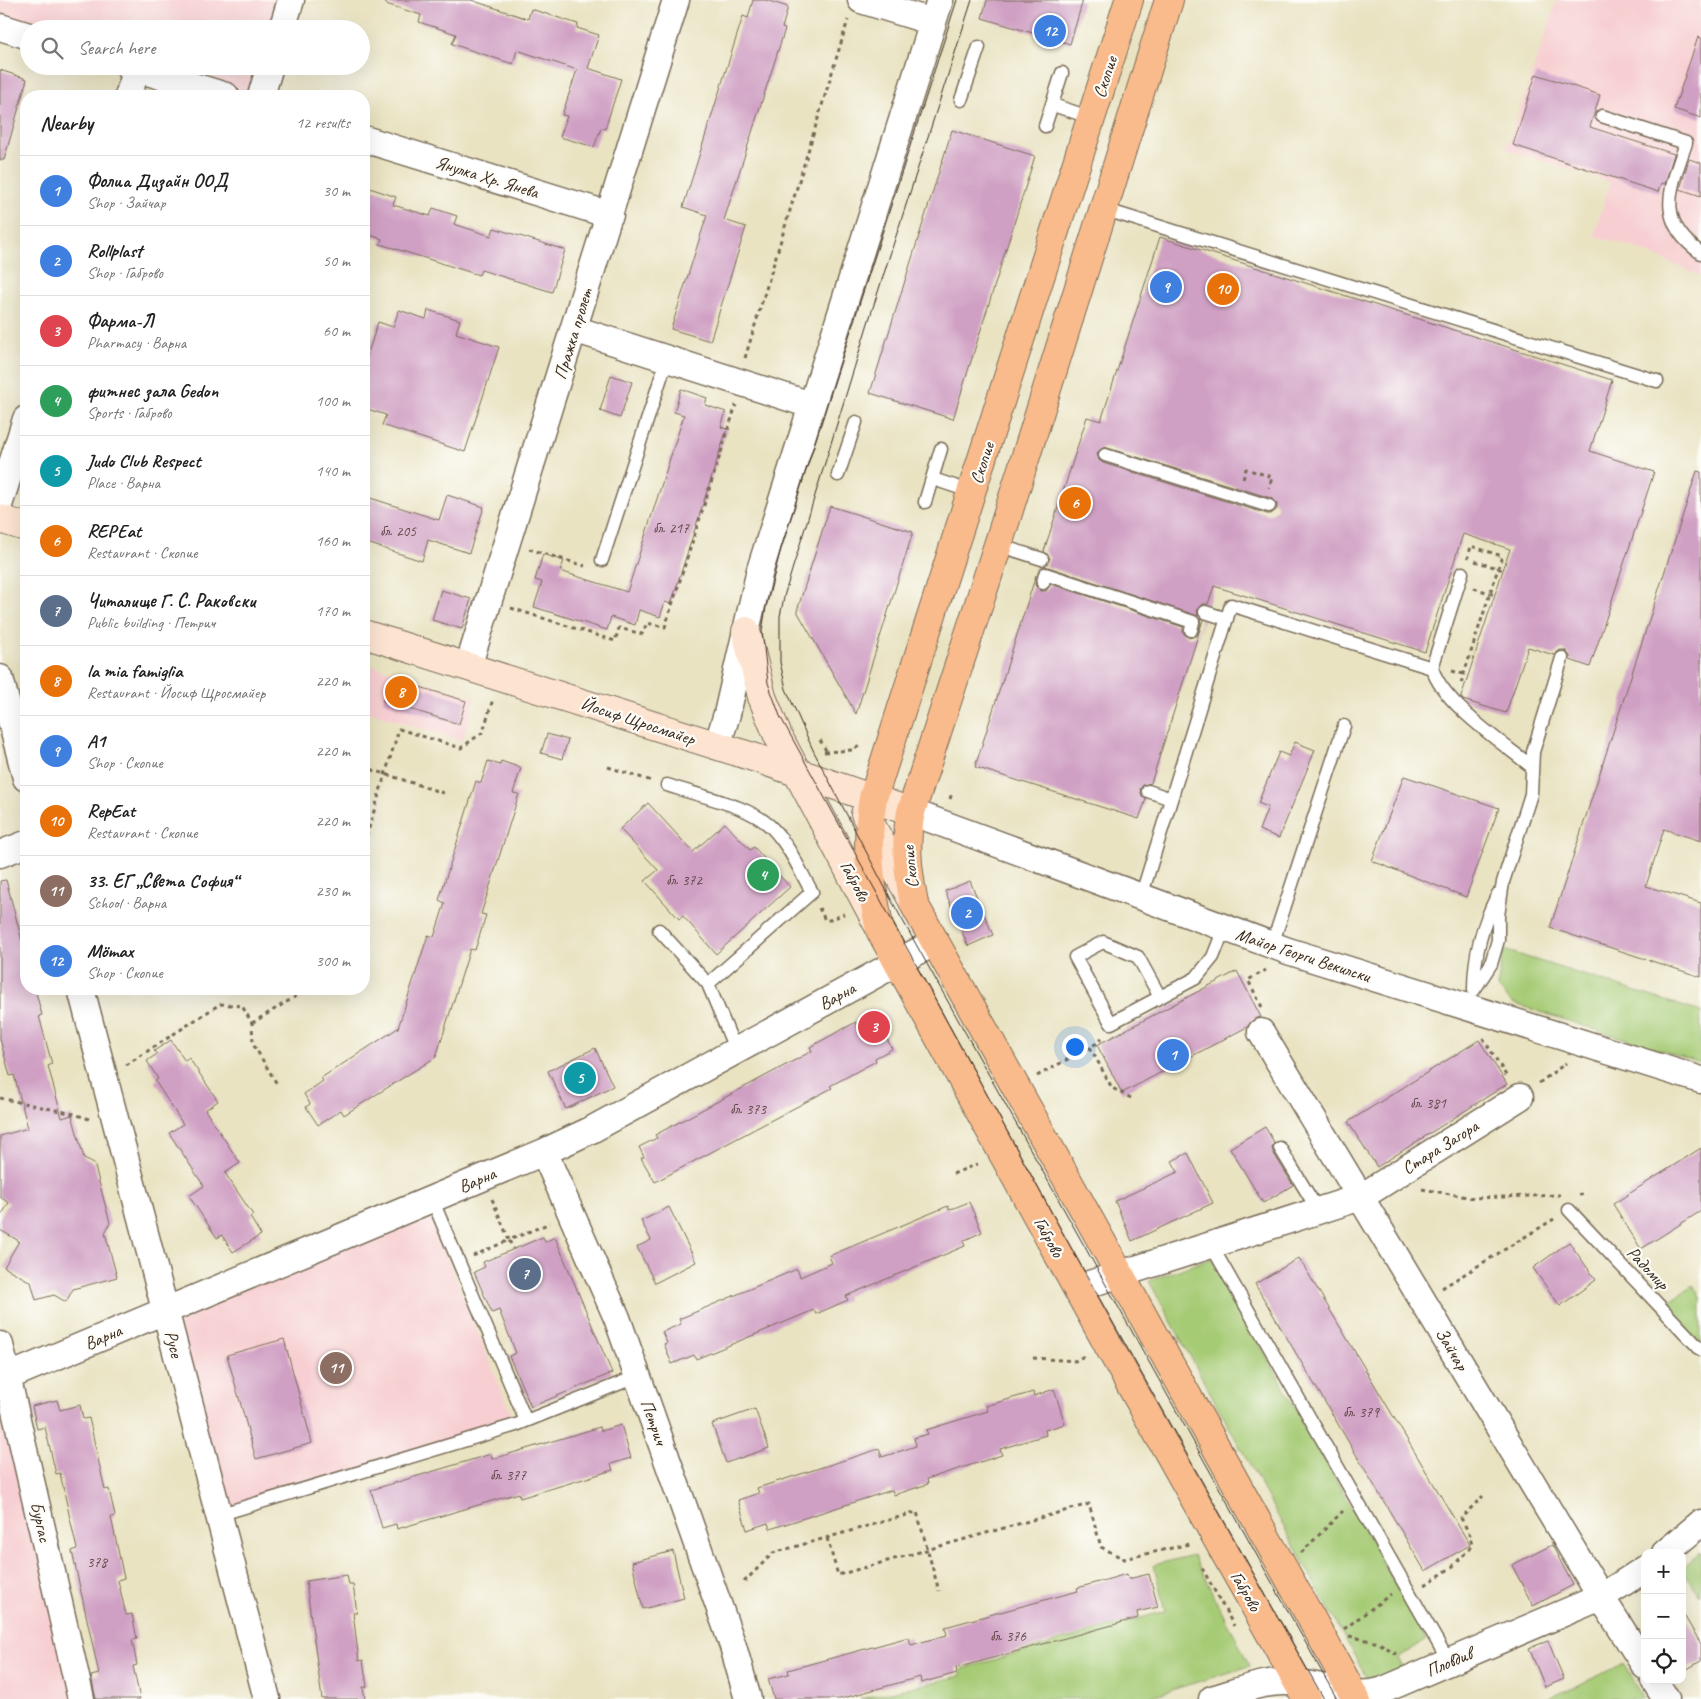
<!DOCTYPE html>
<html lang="en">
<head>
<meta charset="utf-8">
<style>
	:root { --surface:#fff; --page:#f6f6f6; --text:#222; --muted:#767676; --line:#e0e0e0; --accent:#b45309 }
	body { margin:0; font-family:Caveat,sans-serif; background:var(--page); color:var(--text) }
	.controls { position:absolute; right:15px; bottom:15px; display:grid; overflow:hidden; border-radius:10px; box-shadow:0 5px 20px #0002 }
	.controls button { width:45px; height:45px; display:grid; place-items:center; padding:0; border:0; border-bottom:1px solid var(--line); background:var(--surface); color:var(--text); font:25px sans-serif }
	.you { position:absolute; left:1074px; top:1046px; width:18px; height:18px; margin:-12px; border:4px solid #fff; border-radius:50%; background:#1a73e8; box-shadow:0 0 0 8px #1a73e833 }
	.badge { display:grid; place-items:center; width:32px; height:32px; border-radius:50%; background:var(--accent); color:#fff; font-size:16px; font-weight:700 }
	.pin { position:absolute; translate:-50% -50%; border:2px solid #fff; box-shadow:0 1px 5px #0006 }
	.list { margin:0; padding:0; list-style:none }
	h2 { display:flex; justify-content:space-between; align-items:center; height:65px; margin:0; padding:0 20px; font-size:21px }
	h2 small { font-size:16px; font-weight:400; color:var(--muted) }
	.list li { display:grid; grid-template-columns:32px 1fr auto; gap:15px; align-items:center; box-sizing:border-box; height:70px; padding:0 20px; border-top:1px solid var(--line) }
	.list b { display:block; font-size:19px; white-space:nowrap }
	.list p { margin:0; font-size:16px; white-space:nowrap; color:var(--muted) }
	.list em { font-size:16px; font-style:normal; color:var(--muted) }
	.icon { flex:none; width:28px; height:28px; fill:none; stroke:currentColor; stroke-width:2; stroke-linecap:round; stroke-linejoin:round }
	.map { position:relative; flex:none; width:1701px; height:1699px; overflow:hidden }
	.search { position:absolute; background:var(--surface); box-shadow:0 5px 20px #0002; left:20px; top:20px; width:350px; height:55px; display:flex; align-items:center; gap:12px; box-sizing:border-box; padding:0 18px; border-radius:28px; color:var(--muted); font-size:19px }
	.panel { position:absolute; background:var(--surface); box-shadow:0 5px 20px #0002; left:20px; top:90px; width:350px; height:905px; border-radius:20px }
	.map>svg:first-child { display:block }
	.built { fill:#f7cfd2 }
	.green { fill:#a6cb75; stroke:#707a4a }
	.building { fill:#d0a0c4; fill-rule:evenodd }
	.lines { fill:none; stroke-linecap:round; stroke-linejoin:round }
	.lane-casing { stroke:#786b57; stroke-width:15 }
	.street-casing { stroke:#786b57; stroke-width:29 }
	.secondary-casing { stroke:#786b57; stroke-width:30 }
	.primary-casing { stroke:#786b57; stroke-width:30 }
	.path { stroke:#786b57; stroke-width:3; stroke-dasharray:4 4; stroke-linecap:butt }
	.lane { stroke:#fff; stroke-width:12 }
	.street { stroke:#fff; stroke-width:26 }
	.secondary { stroke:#fde4d1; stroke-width:28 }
	.primary { stroke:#fabb8c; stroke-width:28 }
	.tram { stroke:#3b2a1e; stroke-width:1 }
	.labels { text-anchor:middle; stroke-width:4.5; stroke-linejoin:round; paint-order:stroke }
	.number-label { font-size:15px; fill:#604848 }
	.street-label { font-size:18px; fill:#3b2a1e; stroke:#fdfcf7 }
</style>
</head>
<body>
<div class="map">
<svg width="1701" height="1699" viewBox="0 0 1701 1699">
	<rect width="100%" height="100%" fill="#fdfcf7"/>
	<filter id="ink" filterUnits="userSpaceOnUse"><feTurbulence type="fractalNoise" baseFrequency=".02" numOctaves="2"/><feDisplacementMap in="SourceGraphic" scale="10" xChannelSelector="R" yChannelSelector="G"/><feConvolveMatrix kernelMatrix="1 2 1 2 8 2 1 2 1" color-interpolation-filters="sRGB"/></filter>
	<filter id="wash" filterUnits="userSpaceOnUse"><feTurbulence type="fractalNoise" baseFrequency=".0096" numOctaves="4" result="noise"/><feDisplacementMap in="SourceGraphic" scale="20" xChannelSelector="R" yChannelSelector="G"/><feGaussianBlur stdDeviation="1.12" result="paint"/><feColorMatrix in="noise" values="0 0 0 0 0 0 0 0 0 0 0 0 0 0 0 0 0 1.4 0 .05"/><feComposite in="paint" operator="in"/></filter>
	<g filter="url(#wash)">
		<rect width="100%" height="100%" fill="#e9e3c2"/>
		<path class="built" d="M0,0H291L282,29L0,27Z
			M1557,0H1701V276L1636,248L1594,236L1610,182L1506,149Z
			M128,66H270L261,96H226Z
			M364,663L475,698L462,741L364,710Z
			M424,1202L516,1425L218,1515L165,1311Z
			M0,1380L81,1699H0Z"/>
		<path class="green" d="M1504,950L1701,1012V1063L1512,1003L1497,987Z
			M1211,1258L1426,1640L1398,1658L1405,1672L1371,1686L1149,1281Z
			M1693,1285L1701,1299V1345L1664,1306Z
			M1701,1552V1596L1682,1571V1568Z
			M1193,1555L1250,1666L1142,1699H860L960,1676L962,1669L1165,1611L1154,1565Z
			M1624,1664L1644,1699H1547Z"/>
		<g id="blocks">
			<path class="building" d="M386,0H471L528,19L531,9L578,24L577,28L599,35L588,68L621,79L605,129L601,128L594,147L560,137L567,116L562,115L577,70L517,50L513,64L452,44L456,34L419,22L421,15L386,4Z
				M753,0H766L788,7L782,28L785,29L724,220L746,227L710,341L671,329L707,215L683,207L743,16L748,18Z
				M987,0H1083L1070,44L982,18Z
				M1698,37L1701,38V118L1674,109Z
				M0,70L27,79L4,160H0Z
				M1536,74L1600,95L1590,127L1674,154L1665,184L1661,183L1658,192L1513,145Z
				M952,130L1035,156L953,419L870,393Z
				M1689,159L1701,163V196L1680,189Z
				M364,186L396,197L393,205L430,216L433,208L457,216L454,224L491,236L494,228L565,250L552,292L481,270L479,275L380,244L382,239L364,233Z
				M1160,237L1612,380L1590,451L1654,472L1590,667L1570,660V656L1565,650H1560L1554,655L1528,647L1506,713L1463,700L1461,697L1510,549L1463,534L1425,652L1214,586L1208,604H1203L1197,609L1198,616L1045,566L1050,558L1044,551L1087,417L1101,421ZM1104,447L1271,498L1277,504V509L1271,514H1267L1103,463L1099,460L1097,453Z
				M399,310L426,319L428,310L460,320L456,333L499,347L465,452L382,425L386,415L364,408V366L378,322L393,327Z
				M611,375L632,382L620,418L600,411Z
				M681,389L707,398L705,405L726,412L721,427L727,429L671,604L665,602L660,617L639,610L635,625L611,617L607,630L534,607L542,582L535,580L543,554L564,561L560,571L627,592L684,415L674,412Z
				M1697,471L1701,472V841L1664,829L1646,886L1701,903V977L1550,928Z
				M447,495L484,507L469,553L428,540L422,561L364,542V496L439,520Z
				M830,506L913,532L856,714L797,611Z
				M1036,575L1035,585L1041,591H1046L1051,584L1183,627V633L1189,638L1197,635L1201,624L1200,618L1203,620L1151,783L1143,785L1140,789L1142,796L1146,799L1139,819L975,767Z
				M441,590L471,599L462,629L432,620Z
				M390,678L466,701L459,724L383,701Z
				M547,734L568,740L562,759L541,753Z
				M1295,742L1315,750L1279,838L1259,830L1268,807L1258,803L1279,752L1289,756Z
				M488,761L500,765L501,761L521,768L513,793L519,794L481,914L486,915L475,950L470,949L436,1057L344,1115L341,1110L318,1125L306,1107L310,1104L304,1094L323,1081L321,1078L398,1028L428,935L434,937L445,903L439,900L476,781L481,783Z
				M1404,776L1499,808L1466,897L1372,861Z
				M648,803L693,852L725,823L750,850L754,847L790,887L716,954L683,916L679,919L645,881L658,870L620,829Z
				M6,880L26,956V989H35L42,1015L39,1016L52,1064L48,1066L62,1118L72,1115L84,1158L94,1163L110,1223L105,1233L117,1277L73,1289L66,1302L54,1295L36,1300L31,1282L4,1267L19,1241L0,1230V1217L9,1203L0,1197V1136L28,1128L14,1075L10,1076L0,1039V881Z
				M970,881L993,935L968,946L945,891Z
				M1237,971L1261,1017L1254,1019L1247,1027L1122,1093L1097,1045Z
				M875,1016L892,1049L875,1058L876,1061L830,1086L832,1088L655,1182L641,1158L644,1157L639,1147L657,1138L655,1135L812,1051L810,1047L856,1022L858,1026Z
				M171,1040L185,1061L189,1058L218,1101L205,1110L240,1163L225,1173L253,1215L250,1217L261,1235L233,1252L222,1235L217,1238L189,1196L204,1186L169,1133L183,1124L155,1081L158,1079L147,1061L157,1054L154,1051Z
				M1479,1040L1507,1084L1377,1167L1348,1122Z
				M595,1048L613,1086L566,1109L548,1071Z
				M1265,1127L1274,1142L1272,1148L1273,1152L1293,1185L1263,1203L1230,1148Z
				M1701,1148V1211L1641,1249L1613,1204Z
				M1188,1153L1213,1203L1132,1241L1115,1201L1178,1172L1172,1161Z
				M969,1202L982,1232L963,1241L965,1246L846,1296L848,1300L816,1314L814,1310L696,1359L694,1355L672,1364L664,1344L667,1343L662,1332L681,1324L679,1319L797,1269L800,1277L832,1263L829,1256L948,1206L949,1210Z
				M669,1207L696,1262L655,1283L637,1247L651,1240L641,1221Z
				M543,1237L545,1242L555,1237L612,1373L531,1407L509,1356L516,1353L499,1310L492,1313L474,1272L485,1267L483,1262Z
				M1569,1242L1596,1280L1560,1306L1533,1268Z
				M1299,1258L1470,1545L1425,1571L1255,1284Z
				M284,1339L312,1443L256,1459L227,1355Z
				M1054,1389L1065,1424L1045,1430L1046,1435L1000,1449L1002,1455L927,1479L928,1484L894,1495L892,1490L770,1529L768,1523L747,1530L738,1500L759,1493L757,1488L879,1449L882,1457L916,1446L914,1438L928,1434L926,1430L988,1411L986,1406L1033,1392L1034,1396Z
				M57,1400L60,1410L80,1405L83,1419L89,1418L105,1490L109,1489L115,1516L111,1517L124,1578L118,1580L126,1615L132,1614L137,1639L132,1640L137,1665L133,1666L140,1699H96L91,1676L99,1674L72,1551L77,1549L69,1514L60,1473L56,1474L45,1427L37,1429L32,1406Z
				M755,1409L769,1448L726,1463L712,1424Z
				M621,1425L631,1458L611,1464L613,1470L520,1498L519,1493L397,1529L396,1524L382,1528L371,1490L491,1454L492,1459L600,1427L601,1431Z
				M1552,1545L1573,1585L1533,1606L1512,1565Z
				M673,1551L684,1598L643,1609L632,1562Z
				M1127,1574L1128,1579L1149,1574L1158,1607L1137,1612L1138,1618L956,1668L957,1673L921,1683L920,1677L840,1699H774L768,1679L789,1674L788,1670L909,1637L911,1645L947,1635L945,1627L1078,1591L1077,1588Z
				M347,1575L349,1585H353L357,1613H353L359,1661L363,1660L367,1687H363L365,1699H322L306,1581Z
				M1682,1612L1701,1644V1661L1682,1672Z
				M1548,1641L1564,1679L1545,1687L1529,1648Z"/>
		</g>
	</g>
	<g filter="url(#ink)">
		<use href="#blocks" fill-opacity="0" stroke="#786b57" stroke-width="1"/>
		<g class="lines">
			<g class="lane-casing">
				<path id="lane" d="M961,100L979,47
					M1053,105L1092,118
					M1602,116L1686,143C1671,188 1654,220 1701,253
					M1045,126L1062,73
					M1103,209L1657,381
					M1105,455L1269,506
					M838,475L856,422
					M933,479L972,492
					M925,502L941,449
					M998,545L1042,559
					M602,560L667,359
					M1462,573L1432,668C1443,704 1503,743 1532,767
					M1043,583L1045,574L1193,622L1191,630
					M1205,612L1227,619
					M667,785C698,796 751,805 773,829C790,847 800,871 812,892L708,984L736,1051
					M1148,791L1171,799
					M1141,897L1231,605L1432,668
					M659,930L708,984
					M1272,945L1344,726
					M1474,989C1474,954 1482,925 1498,894
					M1474,990L1491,964L1498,940V916L1503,882L1531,794L1533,752L1562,658
					M1160,997L1138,957L1103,942L1075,957L1111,1023L1196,978L1213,957L1224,929
					M1280,1148L1319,1212
					M432,1199L526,1421
					M1569,1210L1701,1350
					M1211,1245L1449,1662
					M218,1515L516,1425L638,1376"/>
			</g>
			<g class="street-casing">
				<path id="street" d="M861,0L933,22
					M0,27L29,36
					M282,29L291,0
					M128,66L226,96
					M128,96L137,69
					M261,96L270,66
					M364,139L610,215
					M574,329L811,405
					M0,502L26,419
					M468,667L676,0
					M0,678L26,778
					M717,746L727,714L760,570L940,0
					M911,812L1288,951L1701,1080
					M0,854L26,844
					M81,989L267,1699
					M1261,1032L1601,1597L1645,1666
					M544,1152L617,1318L733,1646L748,1699
					M1077,1288L1361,1197L1520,1097
					M0,1345L81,1699
					M0,1380L544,1152L591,1130L935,942
					M1665,1553L1701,1523
					M1654,1680L1666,1699
					M1212,1699C1240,1691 1269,1678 1298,1683C1327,1686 1353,1699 1381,1691L1601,1597L1645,1569"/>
			</g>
			<g class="secondary-casing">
				<path id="secondary" d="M0,519L26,527
					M746,631L762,697L778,736L877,923
					M364,634L753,757L911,812
					M865,814L913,901"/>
			</g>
			<g class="primary-casing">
				<path id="primary" d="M1129,0L873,798C865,846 870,883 880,930L1108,1345L1307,1699
					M1169,0L998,545L911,812C904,845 908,872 914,904L1356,1699"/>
			</g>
			<path class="path" d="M745,358L848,20
				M1243,479L1246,469L1272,477L1269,488
				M529,549L585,566
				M1475,561L1503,570
				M1474,588L1495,595
				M511,608L615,641L619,628L642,634L647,623L665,627L736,405
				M1452,671L1464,674
				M1461,683L1502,556L1471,546L1468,558
				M820,740L827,752
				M824,752L853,750L859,746L862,748
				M364,767L446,794
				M608,767L652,781
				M950,799L952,793
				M364,844L399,729L461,748L483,732L493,699
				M819,908L825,920H830L844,914
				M1262,1007L1248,980L1266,970
				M252,1023L308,989
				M1483,1038L1507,1077
				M1090,1047L1112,1088L1133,1099
				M126,1065L220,1004L242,1006L252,1023L253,1044L277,1084
				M1037,1076L1099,1042L1102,1037
				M1539,1083L1566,1063
				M0,1098L74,1114L89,1119
				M953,1174L977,1164
				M1422,1189L1473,1198L1560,1195
				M1579,1195L1586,1194
				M492,1199L509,1240L550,1223
				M473,1256L509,1240L513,1249
				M1442,1288L1554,1219
				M1033,1358L1075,1361L1084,1356
				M827,1538L838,1575L1089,1504L1101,1547L1124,1559L1189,1544
				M1301,1553L1343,1511
				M1202,1568L1234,1626
				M744,1582L773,1553L917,1512L939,1591
				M1425,1585L1452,1567L1472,1546L1470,1535L1461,1518L1483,1496
				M1344,1629L1391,1594
				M1349,1636L1379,1643L1400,1656"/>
			<use href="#lane" class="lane"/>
			<use href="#street" class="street"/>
			<use href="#secondary" class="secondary"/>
			<use href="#primary" class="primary"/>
			<path class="tram" d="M957,0L781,548L766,607L762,631L768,683L780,716L1060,1228L1324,1699
				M972,0L868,323L785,593L780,616V662L786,689L813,750L893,903L1337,1699"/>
		</g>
	</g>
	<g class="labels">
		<g class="number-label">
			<text x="671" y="533">бл. 217</text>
			<text x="398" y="536">бл. 205</text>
			<text x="684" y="885">бл. 372</text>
			<text x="1428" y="1108">бл. 381</text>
			<text x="748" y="1114">бл. 373</text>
			<text x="1361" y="1417">бл. 379</text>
			<text x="508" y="1480">бл. 377</text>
			<text x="97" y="1567">378</text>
			<text x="1008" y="1641">бл. 376</text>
		</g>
		<g class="street-label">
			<text transform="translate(1105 77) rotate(-72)" y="6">Скопие</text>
			<text transform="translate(487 177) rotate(17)" y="6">Янулка Хр. Янева</text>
			<text transform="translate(573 334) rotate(-73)" y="6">Пражка пролет</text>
			<text transform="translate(982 463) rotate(-72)" y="6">Скопие</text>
			<text transform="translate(638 721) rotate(18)" y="6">Йосиф Щросмайер</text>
			<text transform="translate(910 867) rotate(-96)" y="6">Скопие</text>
			<text transform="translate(855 881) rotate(62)" y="6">Габрово</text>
			<text transform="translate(1303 955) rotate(18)" y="6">Майор Георги Векилски</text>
			<text transform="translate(837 996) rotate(-29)" y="6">Варна</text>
			<text transform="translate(1440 1147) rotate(-32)" y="6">Стара Загора</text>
			<text transform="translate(477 1180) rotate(-23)" y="6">Варна</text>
			<text transform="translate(1049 1237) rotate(61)" y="6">Габрово</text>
			<text transform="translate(1648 1268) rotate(47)" y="6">Радомир</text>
			<text transform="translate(103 1337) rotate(-23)" y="6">Варна</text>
			<text transform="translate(174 1344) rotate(76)" y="6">Русе</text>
			<text transform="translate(1452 1349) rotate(59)" y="6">Зайчар</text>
			<text transform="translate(654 1422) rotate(70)" y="6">Петрич</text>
			<text transform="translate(41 1522) rotate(77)" y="6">Бургас</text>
			<text transform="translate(1246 1591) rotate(60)" y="6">Габрово</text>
			<text transform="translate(1449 1662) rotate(-23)" y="6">Пловдив</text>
		</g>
	</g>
</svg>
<div class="controls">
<button>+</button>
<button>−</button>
<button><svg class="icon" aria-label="locate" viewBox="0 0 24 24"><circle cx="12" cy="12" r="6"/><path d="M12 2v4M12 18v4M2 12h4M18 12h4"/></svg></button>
</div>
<div class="you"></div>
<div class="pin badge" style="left:1173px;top:1055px;background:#3f7fe0">1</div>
<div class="pin badge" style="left:967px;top:913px;background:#3f7fe0">2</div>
<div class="pin badge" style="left:874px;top:1027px;background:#e0444e">3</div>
<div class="pin badge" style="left:763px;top:875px;background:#2e9e5b">4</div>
<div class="pin badge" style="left:580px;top:1078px;background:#0f9aa8">5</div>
<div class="pin badge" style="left:1075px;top:503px;background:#e8710a">6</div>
<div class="pin badge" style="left:525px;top:1274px;background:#5c6f8a">7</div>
<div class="pin badge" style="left:401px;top:692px;background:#e8710a">8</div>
<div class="pin badge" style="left:1166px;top:287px;background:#3f7fe0">9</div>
<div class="pin badge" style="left:1223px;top:289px;background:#e8710a">10</div>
<div class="pin badge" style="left:336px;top:1368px;background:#8d6e63">11</div>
<div class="pin badge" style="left:1050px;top:31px;background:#3f7fe0">12</div>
<div class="search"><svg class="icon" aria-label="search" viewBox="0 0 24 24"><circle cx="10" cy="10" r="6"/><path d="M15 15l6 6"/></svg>Search here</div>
<section class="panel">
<h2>Nearby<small>12 results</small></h2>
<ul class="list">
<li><span class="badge" style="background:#3f7fe0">1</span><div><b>Фолиа Дизайн ООД</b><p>Shop · Зайчар</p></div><em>30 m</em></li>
<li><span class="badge" style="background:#3f7fe0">2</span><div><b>Rollplast</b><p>Shop · Габрово</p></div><em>50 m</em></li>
<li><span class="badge" style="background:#e0444e">3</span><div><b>Фарма-Л</b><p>Pharmacy · Варна</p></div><em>60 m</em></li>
<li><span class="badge" style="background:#2e9e5b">4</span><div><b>фитнес зала Gedon</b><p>Sports · Габрово</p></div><em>100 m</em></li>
<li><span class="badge" style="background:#0f9aa8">5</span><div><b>Judo Club Respect</b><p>Place · Варна</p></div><em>140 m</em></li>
<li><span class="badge" style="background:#e8710a">6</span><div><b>REPEat</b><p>Restaurant · Скопие</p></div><em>160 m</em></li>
<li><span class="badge" style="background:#5c6f8a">7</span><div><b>Читалище Г. С. Раковски</b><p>Public building · Петрич</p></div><em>170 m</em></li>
<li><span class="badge" style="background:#e8710a">8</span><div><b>la mia famiglia</b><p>Restaurant · Йосиф Щросмайер</p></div><em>220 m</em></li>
<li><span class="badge" style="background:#3f7fe0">9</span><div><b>A1</b><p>Shop · Скопие</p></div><em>220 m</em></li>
<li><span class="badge" style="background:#e8710a">10</span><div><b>RepEat</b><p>Restaurant · Скопие</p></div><em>220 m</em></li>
<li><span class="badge" style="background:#8d6e63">11</span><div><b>33. ЕГ „Света София“</b><p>School · Варна</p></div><em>230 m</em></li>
<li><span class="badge" style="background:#3f7fe0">12</span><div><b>Mömax</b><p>Shop · Скопие</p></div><em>300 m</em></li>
</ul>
</section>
</div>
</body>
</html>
